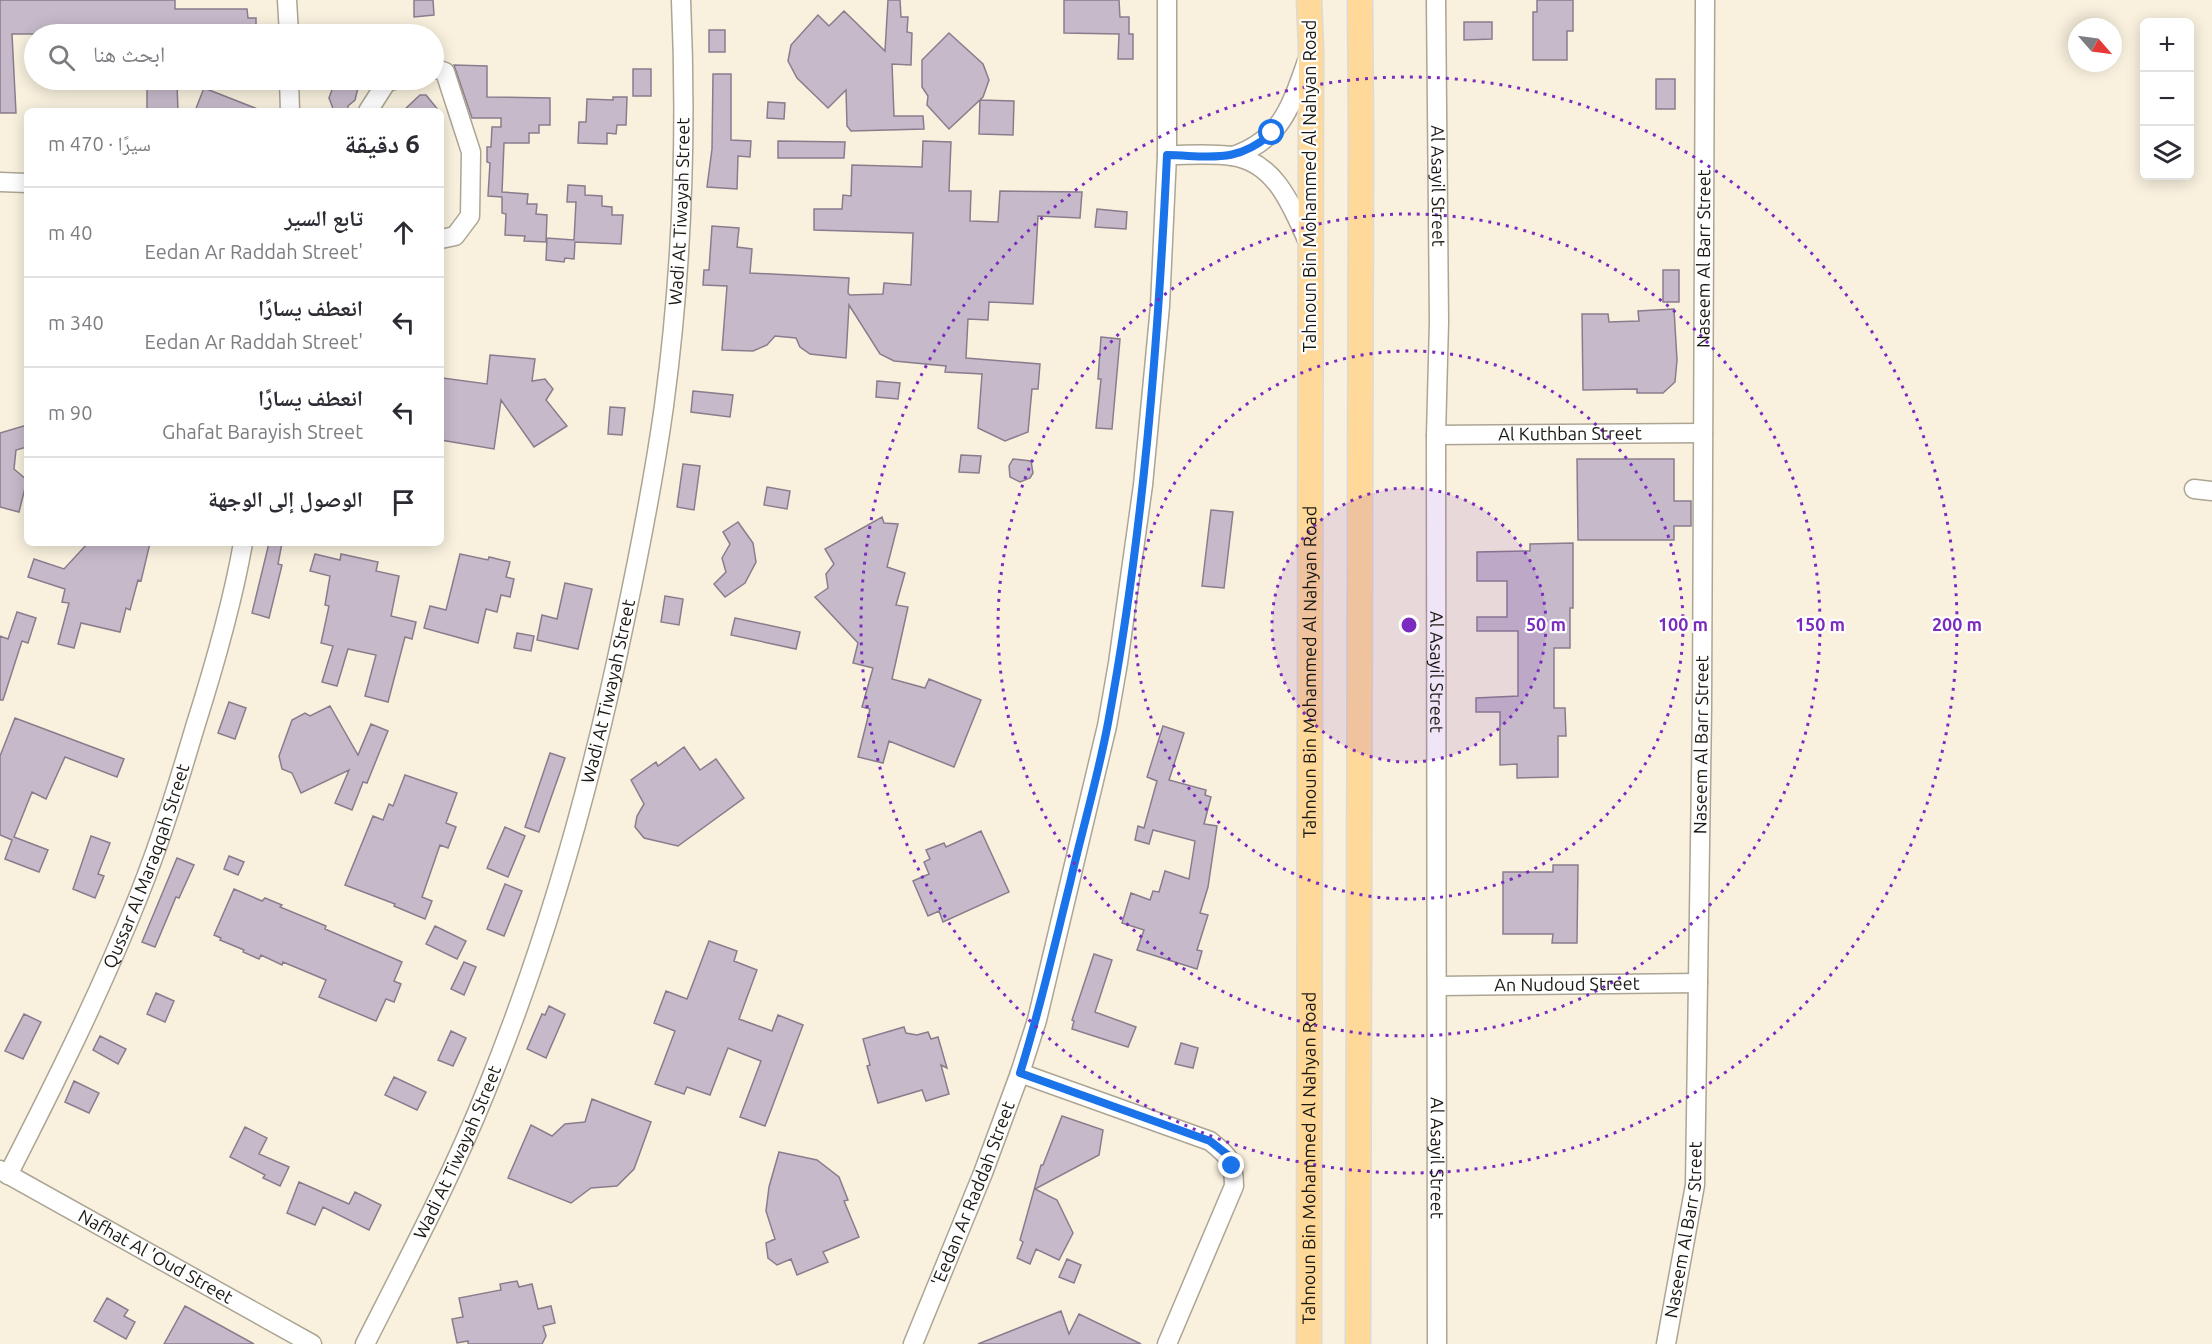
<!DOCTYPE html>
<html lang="ar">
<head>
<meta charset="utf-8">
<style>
	:root { --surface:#fff; --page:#f2f2f3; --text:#2b2b33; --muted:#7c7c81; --line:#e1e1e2 }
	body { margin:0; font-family:Ubuntu,"Noto Naskh Arabic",sans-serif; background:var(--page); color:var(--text); direction:rtl }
	.controls { position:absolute; right:18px; top:18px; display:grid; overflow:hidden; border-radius:9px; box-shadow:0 3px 15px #0003 }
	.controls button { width:54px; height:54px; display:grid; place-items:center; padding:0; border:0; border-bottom:2px solid var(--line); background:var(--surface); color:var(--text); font:30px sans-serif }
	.compass { position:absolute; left:2068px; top:18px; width:54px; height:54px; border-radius:50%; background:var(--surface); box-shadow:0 3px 15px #0003; rotate:118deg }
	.stop { position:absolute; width:18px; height:18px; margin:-14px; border:4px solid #1a73e8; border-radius:50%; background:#fff }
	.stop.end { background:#1a73e8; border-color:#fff; box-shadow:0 2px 6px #0008 }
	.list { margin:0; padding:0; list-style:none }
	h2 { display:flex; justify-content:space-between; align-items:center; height:78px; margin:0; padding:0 24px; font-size:26px }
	h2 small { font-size:20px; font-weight:400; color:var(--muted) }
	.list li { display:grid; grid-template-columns:39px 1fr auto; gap:18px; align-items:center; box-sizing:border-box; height:90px; padding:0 24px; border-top:2px solid var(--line) }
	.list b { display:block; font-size:22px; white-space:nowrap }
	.list p { margin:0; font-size:20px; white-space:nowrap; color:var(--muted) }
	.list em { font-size:20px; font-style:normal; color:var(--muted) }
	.icon { flex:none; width:33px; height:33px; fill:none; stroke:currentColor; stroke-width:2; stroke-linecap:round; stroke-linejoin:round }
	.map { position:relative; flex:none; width:2212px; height:1344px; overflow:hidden; direction:ltr }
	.search { position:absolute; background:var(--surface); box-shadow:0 3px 15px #0003; left:24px; top:24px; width:420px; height:66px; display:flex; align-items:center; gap:15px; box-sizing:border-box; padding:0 21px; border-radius:33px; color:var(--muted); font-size:22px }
	.panel { position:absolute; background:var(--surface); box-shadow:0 3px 15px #0003; left:24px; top:108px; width:420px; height:438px; border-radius:9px; direction:rtl }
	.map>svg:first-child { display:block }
	.building { fill:#c6baca; stroke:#897d8d; stroke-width:1.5 }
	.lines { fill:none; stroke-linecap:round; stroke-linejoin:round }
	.minor-casing { stroke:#aca593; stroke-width:21 }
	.major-casing { stroke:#dadad9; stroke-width:27 }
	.minor { stroke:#fff; stroke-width:18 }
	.major { stroke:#ffd999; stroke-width:24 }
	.route { stroke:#1a73e8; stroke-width:8 }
	.ring { fill:none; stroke:#7b2cbf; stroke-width:3; stroke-dasharray:3 6 }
	.labels { text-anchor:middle; stroke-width:4.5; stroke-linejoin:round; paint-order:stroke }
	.street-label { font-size:18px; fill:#1a1811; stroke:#fff }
	.centre { fill:#7b2cbf; stroke:#fff; stroke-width:3 }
	.ring-label { font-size:18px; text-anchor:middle; font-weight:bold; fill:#7b2cbf; stroke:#fff; stroke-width:4.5; stroke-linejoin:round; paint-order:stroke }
</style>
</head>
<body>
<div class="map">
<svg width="2212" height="1344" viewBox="0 0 2212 1344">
	<rect width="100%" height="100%" fill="#f9f1de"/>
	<path class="building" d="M0,0H175V9H247L248,18H256V34H12L16,113H0Z
		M414,0H433L434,15L414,17Z
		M888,0H900L901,17H908L907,32L912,33L911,65L892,64L894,116H923L924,129L851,131L847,126L846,90L828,108L797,78L788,61L791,45L818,15L829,26L844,11L885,51Z
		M1064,0H1119L1120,17H1129V34H1133V59H1118L1119,34L1064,33Z
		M1537,0H1573V31H1567V60H1533V12H1537Z
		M1464,22H1492V39L1464,40Z
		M709,30H725V52H709Z
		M949,33L983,64L989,80L983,97L949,129L927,105L928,96L922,87V60Z
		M454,65L487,66V97L550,98V125H539V133H529V143H504L502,192L528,194L527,204H537L536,214L547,215L546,242L524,241L525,236L505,235L506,214L502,213V197L488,196L490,163L487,162V147H491L492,127H501V118H472Z
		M633,69H651V96H633Z
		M713,74H731V140L751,141L750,157L738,156L737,189L707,187L712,149Z
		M1656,79H1675V109H1656Z
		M360,80L355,100L348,106V111H334L329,98L334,84L340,81Z
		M147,84H177L178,111H147Z
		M204,88L260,110V111H195Z
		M420,95H426L439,111H403Z
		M613,97H627L626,125H617L616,134L607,133V144L578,143L579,122H586L587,99L613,100Z
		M980,100L1014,101L1013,135L979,134Z
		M768,102L785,103L784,119L767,118Z
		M778,141L845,142L844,158H778Z
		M923,141L951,142L949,191H971L970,221L998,222L1000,191L1082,192L1080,218L1038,216L1033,304L989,302L988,320L968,319L966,358L1040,364L1038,389H1032L1028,432L1005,441L978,428L982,374L945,372L946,366L894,361L880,354L849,305L846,358L810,354L800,347L796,338L775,336L767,345L753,351L722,350L727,286L703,285L704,270H709L712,226L739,228L737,247L752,249L750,273L849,278L848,293L850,295L883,294L884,283L911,285L913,233L814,230V209H842L843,195L851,196L852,165L922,167Z
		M568,185L585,186V195L602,196V206L612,207V215H623L621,244L575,242L574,259L565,258L564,262L546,260L547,238L574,240L576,202H567Z
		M1097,209L1127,212L1126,229L1095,227Z
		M1663,270H1679V302H1663Z
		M1674,309L1677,360L1675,382L1663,393H1637V389L1583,390L1582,314H1608L1609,322L1639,321L1638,311Z
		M1101,337L1120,339L1112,429L1096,428L1101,379H1098Z
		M490,355L535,359L532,381L545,379L553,389L546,400L567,426L534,447L501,400L494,449L441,440V388L443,378L487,384Z
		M877,381L900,383L898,399L876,397Z
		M693,391L733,395L730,417L691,412Z
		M610,407L625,408L622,435L608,434Z
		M27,425V447L16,450L14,469L27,480L19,512L0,507V433Z
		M961,455L981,456L979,473L959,472Z
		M1013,459L1031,461L1033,473L1030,478L1020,482L1010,477L1009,466Z
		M1577,459H1674V501H1691V526H1674V540H1578Z
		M683,464L700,466L694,510L677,507Z
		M767,487L790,491L787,509L764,505Z
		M1211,510L1233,512L1224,588L1202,586Z
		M882,517L884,523L898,524L887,567L905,573L896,605L908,607L892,679L925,688L929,679L981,700L954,767L889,741L883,763L858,757L870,709L862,707L873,668L853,663L858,643L815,597L828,588L826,574L834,564L825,549Z
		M738,522L753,543L756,562L745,583L725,597L714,584L726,572L722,558L730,544L723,532Z
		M88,543H150L141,581L138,580L130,610L126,608L120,632L81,623L74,648L58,644L69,603L62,602L65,589L28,577L34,559L64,569Z
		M269,543H282L278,564L282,565L269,618L252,613Z
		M1573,543V608H1570V648H1554V708H1565L1566,736H1558V777L1517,778V764L1500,765V712H1476V698L1518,696V631H1477V617H1507V581H1477V552L1530,551V544Z
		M315,554L340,560L341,554L378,562L376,571L399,576L391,616L416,622L412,639L405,637L388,702L365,696L376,655L348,649L337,686L322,682L333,646L321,643L329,606L325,605L330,576L310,571Z
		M460,554L488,560L489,557L510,562L506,577L514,579L510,597L501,595L497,612L486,609L478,643L424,628L430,606L446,610Z
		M565,583L592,589L578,649L537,640L542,615L557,619Z
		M665,596L683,599L679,625L661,622Z
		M17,612L36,618L28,643L22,641L3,700H0V636L8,639Z
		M735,618L800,632L796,649L731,635Z
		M517,633L534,636L531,651L514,648Z
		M229,702L246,708L235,739L218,733Z
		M330,706L358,755L371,724L388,731L367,783L363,782L352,810L335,803L349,770L301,793L292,773L282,769L279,756L292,720L305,713L310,716Z
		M15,718L124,759L117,777L65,757L46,799L32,792L14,837L48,850L39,872L5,859L12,840L0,835V756Z
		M1163,726L1184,733L1169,780L1206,790L1205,795L1211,797L1204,824L1217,826L1208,887L1200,913L1208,915L1197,950L1202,951L1197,969L1137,950L1144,930L1122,923L1131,893L1150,900L1153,891L1159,892L1165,871L1189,879L1195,841L1153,830L1149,844L1135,840L1138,826L1144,828L1157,781L1147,777Z
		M684,747L700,770L716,759L744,798L678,846L644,838L635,827L637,816L644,804L631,780L656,762L658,766Z
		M550,753L565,758L539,832L525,827Z
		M405,775L457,793L446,823L456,827L448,848L440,845L422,897L432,901L425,919L394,906L395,904L345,885L373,816L383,820L389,804L393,806Z
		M505,827L525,836L508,877L487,868Z
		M981,831L1009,892L943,922L939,911L928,916L913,881L929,874L924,862L930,859L926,850L944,843L946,847Z
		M91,836L110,843L98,874L104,876L95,898L73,889Z
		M229,856L244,862L238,875L224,869Z
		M177,858L194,865L179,898L176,897L155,947L142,942Z
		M1553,865H1578L1577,943H1552L1553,934H1503V872H1553Z
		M505,884L522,891L504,936L487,929Z
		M234,889L262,901L265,898L282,905L280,907L326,926L325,929L402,962L394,981L401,984L394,1002L386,999L376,1021L319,997L326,980L283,962L282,965L261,955L259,959L243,952L244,950L220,940L221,938L214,935Z
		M435,926L466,941L457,959L426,944Z
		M709,941L737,951L734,961L757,970L739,1019L772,1031L778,1015L803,1025L765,1126L740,1117L761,1061L728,1048L710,1095L687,1087L684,1094L655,1084L675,1031L654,1023L666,991L687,999Z
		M1094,954L1112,960L1095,1012L1136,1027L1128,1047L1072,1029L1074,1021L1072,1020Z
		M464,962L476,967L464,995L451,989Z
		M156,993L174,1001L165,1022L147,1014Z
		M549,1006L565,1014L546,1058L527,1049L542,1014L545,1015Z
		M24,1014L41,1022L23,1059L5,1051Z
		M904,1027L906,1033L917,1035L928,1032L931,1039L938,1037L947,1068L941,1065L949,1094L926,1101L922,1090L878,1103L867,1066L870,1065L863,1039Z
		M451,1031L466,1038L453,1066L438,1060Z
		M100,1036L126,1049L118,1064L93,1050Z
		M1181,1043L1198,1048L1193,1068L1175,1064Z
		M394,1077L426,1092L417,1110L385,1095Z
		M74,1081L99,1093L89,1113L65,1102Z
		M592,1099L651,1122L634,1169L617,1186L591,1188L571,1203L508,1178L531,1125L552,1136L565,1124L585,1122Z
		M1062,1116L1103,1130L1099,1155L1035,1189L1057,1200L1073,1233L1059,1260L1036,1249L1030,1264L1017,1258L1023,1242L1020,1240L1041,1165H1043Z
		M245,1127L267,1138L259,1154L289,1167L280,1186L263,1178L265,1175L230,1157Z
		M779,1152L817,1160L839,1177L848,1200L844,1201L859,1237L823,1252L828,1262L797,1275L791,1259L777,1265L768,1258L766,1243L775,1239L766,1211L769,1187Z
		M299,1182L349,1204L355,1192L381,1205L369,1230L323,1207L315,1225L287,1213Z
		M1067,1259L1081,1265L1074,1283L1059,1277Z
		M517,1281L519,1287L532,1284L538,1309L551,1306L555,1323L543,1326L546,1336L542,1344H468V1341L457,1343L452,1319L463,1317L459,1298L501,1290L500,1284Z
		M107,1298L128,1310L124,1316L135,1322L126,1339L94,1321Z
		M185,1306L254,1344H164Z
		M1061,1311L1069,1334L1079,1314L1141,1344H978Z"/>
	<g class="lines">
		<g class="minor-casing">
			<g id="minor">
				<path d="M287,0L289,34"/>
				<path id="s1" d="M1436,0L1439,322L1436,435L1437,1344"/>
				<path d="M434,68L445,72L471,152L470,216L455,236L441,239"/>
				<path d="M289,80L290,111"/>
				<path d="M368,111L386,83L393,80"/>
				<path d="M1167,155C1188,155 1211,153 1232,156C1276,162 1292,207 1308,242"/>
				<path d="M1233,156C1282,139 1291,106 1307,61"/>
				<path d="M0,182L27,183"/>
				<path id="s2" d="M1436,435L1703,433"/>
				<path d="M2194,489L2212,491"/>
				<path id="s3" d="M1438,986L1698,983"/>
				<path d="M1020,1073L1210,1141C1229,1156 1234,1161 1234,1186L1167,1344"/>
				<path id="s4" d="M0,1170L312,1344"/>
				<path id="s5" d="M8,1175C55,1083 101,991 139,895C161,840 178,784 195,727C214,667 232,606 243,543"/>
				<path id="s6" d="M365,1344C407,1261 451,1178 486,1091C548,939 592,781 625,620C640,549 654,478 664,406C682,272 687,135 681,0"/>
				<path id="s7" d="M913,1344L983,1173L1020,1073L1037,1020L1107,726L1118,663L1143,485L1160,306L1167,155V0"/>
				<path id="s8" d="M1666,1344L1695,1185L1702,709L1705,0"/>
			</g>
		</g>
		<g class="major-casing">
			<g id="major">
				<path id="s9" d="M1309,1344L1311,48L1309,0"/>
				<path d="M1358,1344L1361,137L1360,0"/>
			</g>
		</g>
		<use href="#minor" class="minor"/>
		<use href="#major" class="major"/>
	</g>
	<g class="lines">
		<path class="route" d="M1232,1166L1229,1156L1210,1141L1020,1073C1040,1010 1054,947 1070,883C1082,830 1098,777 1108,723C1143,536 1158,345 1167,155C1212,156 1236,164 1272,133"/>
	</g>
	<circle cx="1409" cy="625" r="137" fill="#7b2cbf" fill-opacity=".12"/>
	<g class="ring">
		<circle cx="1409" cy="625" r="137"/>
		<circle cx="1409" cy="625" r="274"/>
		<circle cx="1409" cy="625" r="411"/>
		<circle cx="1409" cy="625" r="548"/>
	</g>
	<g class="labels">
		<g class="street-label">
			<text transform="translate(1310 186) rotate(-90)" y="6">Tahnoun Bin Mohammed Al Nahyan Road</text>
			<text dy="6" stroke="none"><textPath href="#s1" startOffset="186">Al Asayil Street</textPath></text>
			<text dy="6" stroke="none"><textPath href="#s6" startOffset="1185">Wadi At Tiwayah Street</textPath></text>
			<text dy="6" stroke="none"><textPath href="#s8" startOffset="1088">Naseem Al Barr Street</textPath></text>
			<text dy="6" stroke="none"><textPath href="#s2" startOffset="134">Al Kuthban Street</textPath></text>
			<text dy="6" stroke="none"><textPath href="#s9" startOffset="672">Tahnoun Bin Mohammed Al Nahyan Road</textPath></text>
			<text dy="6" stroke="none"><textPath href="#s1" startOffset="672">Al Asayil Street</textPath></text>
			<text dy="6" stroke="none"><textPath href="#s6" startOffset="699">Wadi At Tiwayah Street</textPath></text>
			<text dy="6" stroke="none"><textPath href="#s8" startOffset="602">Naseem Al Barr Street</textPath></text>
			<text dy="6" stroke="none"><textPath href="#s5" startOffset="339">Qussar Al Maraqqah Street</textPath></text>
			<text dy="6" stroke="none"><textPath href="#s3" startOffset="129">An Nudoud Street</textPath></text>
			<text dy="6" stroke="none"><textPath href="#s6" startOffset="213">Wadi At Tiwayah Street</textPath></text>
			<text dy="6" stroke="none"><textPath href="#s9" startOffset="186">Tahnoun Bin Mohammed Al Nahyan Road</textPath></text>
			<text dy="6" stroke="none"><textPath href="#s1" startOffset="1158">Al Asayil Street</textPath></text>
			<text dy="6" stroke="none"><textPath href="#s7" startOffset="162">'Eedan Ar Raddah Street</textPath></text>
			<text dy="6" stroke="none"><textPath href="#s8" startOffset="116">Naseem Al Barr Street</textPath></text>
			<text dy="6" stroke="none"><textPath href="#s4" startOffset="178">Nafhat Al 'Oud Street</textPath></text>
		</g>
	</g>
	<circle cx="1409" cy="625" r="9" class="centre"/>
	<g class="ring-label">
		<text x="1546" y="631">50 m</text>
		<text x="1683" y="631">100 m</text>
		<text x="1820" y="631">150 m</text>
		<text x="1957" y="631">200 m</text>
	</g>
</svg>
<div class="controls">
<button>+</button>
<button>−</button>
<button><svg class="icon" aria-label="layers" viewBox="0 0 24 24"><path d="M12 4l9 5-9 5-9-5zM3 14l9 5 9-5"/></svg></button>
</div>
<svg class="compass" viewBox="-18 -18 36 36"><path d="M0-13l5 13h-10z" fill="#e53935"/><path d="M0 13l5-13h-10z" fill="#7c7c81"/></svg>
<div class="stop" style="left:1272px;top:133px"></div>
<div class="stop end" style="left:1232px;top:1166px"></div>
<div class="search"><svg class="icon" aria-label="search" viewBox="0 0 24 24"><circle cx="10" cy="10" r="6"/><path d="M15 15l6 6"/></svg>ابحث هنا</div>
<section class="panel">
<h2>6 دقيقة<small>سيرًا · 470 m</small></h2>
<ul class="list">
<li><svg class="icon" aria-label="ahead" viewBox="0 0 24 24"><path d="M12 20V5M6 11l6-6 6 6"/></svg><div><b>تابع السير</b><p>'Eedan Ar Raddah Street</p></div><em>40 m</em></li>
<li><svg class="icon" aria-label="left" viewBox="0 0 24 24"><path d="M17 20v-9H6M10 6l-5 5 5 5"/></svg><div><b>انعطف يسارًا</b><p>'Eedan Ar Raddah Street</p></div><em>340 m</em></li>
<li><svg class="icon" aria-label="left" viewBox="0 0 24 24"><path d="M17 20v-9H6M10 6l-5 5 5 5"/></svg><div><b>انعطف يسارًا</b><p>Ghafat Barayish Street</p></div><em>90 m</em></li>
<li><svg class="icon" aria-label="arrive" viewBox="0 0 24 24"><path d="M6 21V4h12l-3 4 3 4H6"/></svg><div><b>الوصول إلى الوجهة</b></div></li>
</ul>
</section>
</div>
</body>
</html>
